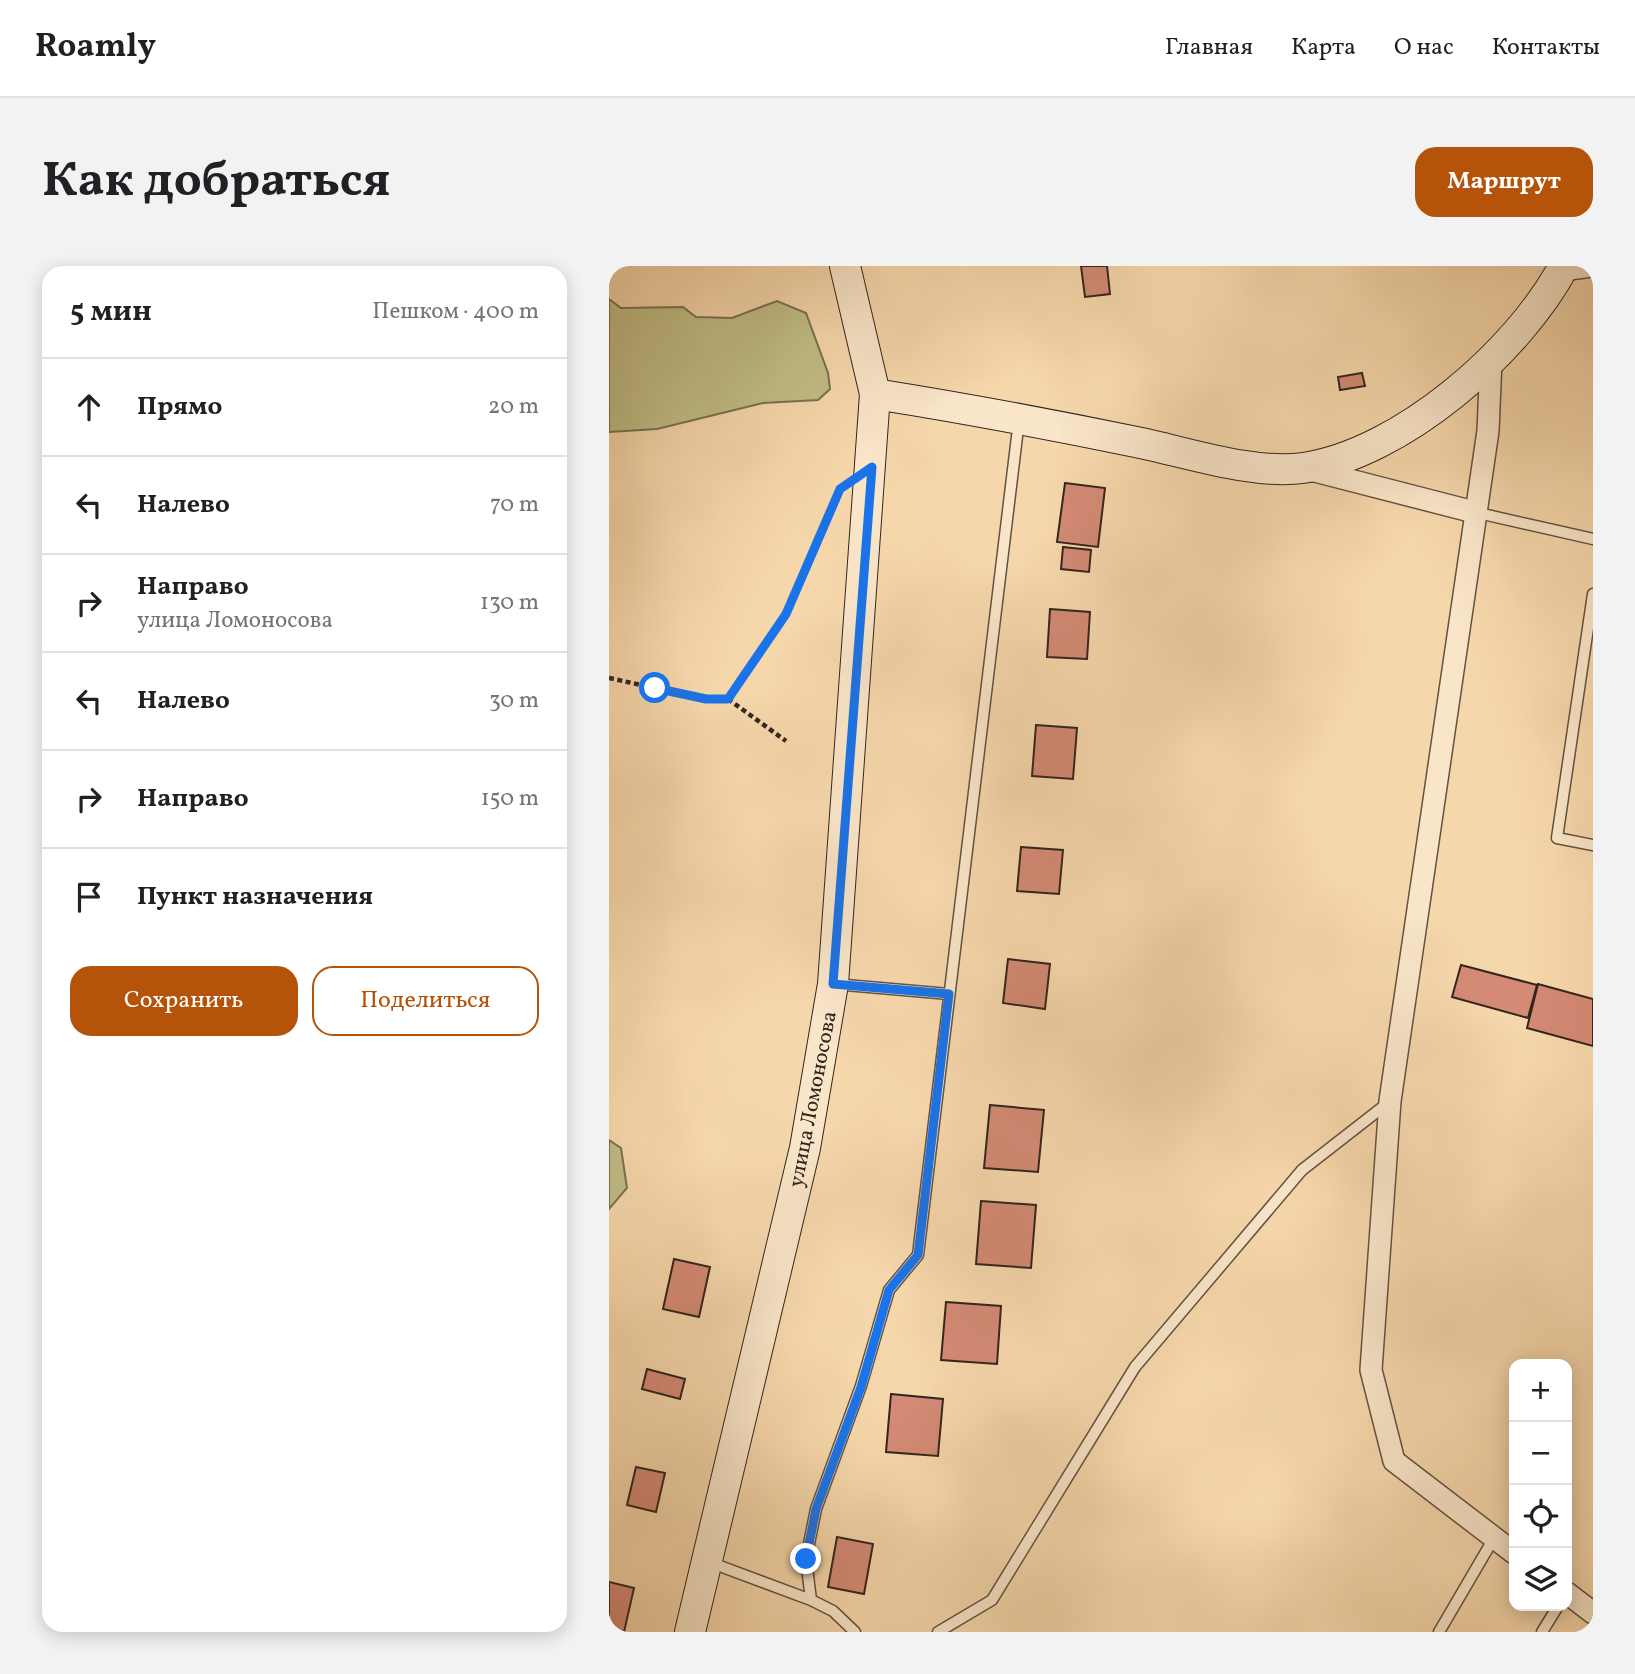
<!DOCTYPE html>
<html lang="ru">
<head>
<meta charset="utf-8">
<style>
	:root { --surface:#fff; --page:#f2f2f2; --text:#202124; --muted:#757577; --line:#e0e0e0; --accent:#b45309 }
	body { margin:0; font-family:Vollkorn,serif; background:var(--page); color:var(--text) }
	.controls { position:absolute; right:21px; bottom:21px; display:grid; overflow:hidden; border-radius:14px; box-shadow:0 4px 18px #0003 }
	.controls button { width:63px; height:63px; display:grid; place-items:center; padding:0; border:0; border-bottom:2px solid var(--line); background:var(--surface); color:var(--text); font:35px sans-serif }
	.stop { position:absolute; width:21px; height:21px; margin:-16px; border:5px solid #1a73e8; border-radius:50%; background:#fff }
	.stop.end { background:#1a73e8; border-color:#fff; box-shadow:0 2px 7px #0008 }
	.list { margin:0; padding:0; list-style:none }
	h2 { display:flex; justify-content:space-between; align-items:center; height:91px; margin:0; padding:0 28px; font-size:30px }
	h2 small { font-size:23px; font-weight:400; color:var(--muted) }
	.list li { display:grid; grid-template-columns:46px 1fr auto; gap:21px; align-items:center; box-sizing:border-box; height:98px; padding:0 28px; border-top:2px solid var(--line) }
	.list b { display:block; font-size:26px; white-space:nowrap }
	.list p { margin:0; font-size:23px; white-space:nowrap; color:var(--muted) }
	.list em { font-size:23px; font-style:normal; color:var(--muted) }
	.actions { display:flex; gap:14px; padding:21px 28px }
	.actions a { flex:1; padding:16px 0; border:2px solid var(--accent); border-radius:21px; text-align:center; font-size:24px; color:var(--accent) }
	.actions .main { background:var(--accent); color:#fff }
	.icon { flex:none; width:38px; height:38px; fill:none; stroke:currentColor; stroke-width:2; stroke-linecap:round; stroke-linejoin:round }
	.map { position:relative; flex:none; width:984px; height:1366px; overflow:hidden; border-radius:21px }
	header { display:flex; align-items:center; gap:42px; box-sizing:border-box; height:98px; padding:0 35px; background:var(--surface); border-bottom:2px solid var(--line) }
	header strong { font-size:33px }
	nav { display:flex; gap:38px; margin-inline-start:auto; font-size:24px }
	.intro { display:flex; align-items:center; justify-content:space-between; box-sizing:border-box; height:168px; padding:0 42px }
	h1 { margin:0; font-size:49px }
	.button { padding:18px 32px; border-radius:21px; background:var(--accent); color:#fff; font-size:24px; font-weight:700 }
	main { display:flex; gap:42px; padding:0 42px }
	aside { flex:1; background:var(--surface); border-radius:21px; box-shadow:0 4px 18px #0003 }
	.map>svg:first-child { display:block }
	.green { fill:#c1bd86; stroke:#7a7152; stroke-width:2 }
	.building { fill:#d48a75; stroke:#32251f; stroke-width:2 }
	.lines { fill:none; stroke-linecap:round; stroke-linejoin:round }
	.lane-casing { stroke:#635242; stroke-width:13 }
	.street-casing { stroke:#635242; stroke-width:24 }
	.secondary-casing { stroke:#32251f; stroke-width:32 }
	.path { stroke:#32251f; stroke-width:4.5; stroke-dasharray:5 3.5; stroke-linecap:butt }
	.lane { stroke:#f9e5c8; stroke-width:10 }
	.street { stroke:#f9e5c8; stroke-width:21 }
	.secondary { stroke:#f9e5c8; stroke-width:30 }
	.route { stroke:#1a73e8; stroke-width:9 }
	.labels { text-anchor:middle; stroke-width:5; stroke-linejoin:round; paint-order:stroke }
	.street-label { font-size:21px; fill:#32251f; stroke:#f9e5c8 }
</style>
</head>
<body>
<header>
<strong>Roamly</strong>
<nav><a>Главная</a><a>Карта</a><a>О нас</a><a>Контакты</a></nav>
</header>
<div class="intro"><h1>Как добраться</h1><a class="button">Маршрут</a></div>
<main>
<aside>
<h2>5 мин<small>Пешком · 400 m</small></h2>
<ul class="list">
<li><svg class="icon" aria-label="ahead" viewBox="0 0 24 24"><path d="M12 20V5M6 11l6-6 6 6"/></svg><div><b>Прямо</b></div><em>20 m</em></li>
<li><svg class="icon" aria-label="left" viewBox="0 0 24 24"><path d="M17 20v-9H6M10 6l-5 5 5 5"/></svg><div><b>Налево</b></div><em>70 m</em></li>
<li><svg class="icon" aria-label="right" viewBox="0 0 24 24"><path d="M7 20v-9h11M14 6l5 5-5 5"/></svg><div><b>Направо</b><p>улица Ломоносова</p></div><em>130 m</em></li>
<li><svg class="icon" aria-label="left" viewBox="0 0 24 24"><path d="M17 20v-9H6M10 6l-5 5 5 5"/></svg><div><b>Налево</b></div><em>30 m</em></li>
<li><svg class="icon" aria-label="right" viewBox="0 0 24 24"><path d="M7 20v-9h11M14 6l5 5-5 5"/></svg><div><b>Направо</b></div><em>150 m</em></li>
<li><svg class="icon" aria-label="arrive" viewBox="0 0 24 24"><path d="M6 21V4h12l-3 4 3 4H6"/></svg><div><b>Пункт назначения</b></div></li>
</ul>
<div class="actions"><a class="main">Сохранить</a><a>Поделиться</a></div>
</aside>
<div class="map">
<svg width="984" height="1366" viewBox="0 0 984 1366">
	<rect width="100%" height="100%" fill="#f6d7ab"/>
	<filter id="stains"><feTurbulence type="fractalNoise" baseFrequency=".00286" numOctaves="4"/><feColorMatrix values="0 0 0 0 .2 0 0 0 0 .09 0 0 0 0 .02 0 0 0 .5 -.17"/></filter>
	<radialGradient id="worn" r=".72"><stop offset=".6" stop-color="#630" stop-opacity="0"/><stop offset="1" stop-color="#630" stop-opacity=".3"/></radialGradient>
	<path class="green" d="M0,33L12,42L74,41L87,51L123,52L168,35L197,47L219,107L221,123L209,134L154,137L48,163L0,166Z
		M0,874L12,882L18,922L0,943Z"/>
	<path class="building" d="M472,0H498L501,28L476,31Z
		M753,107L756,120L731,124L729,111Z
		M456,217L496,222L489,281L448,276Z
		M454,281L482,284L480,306L452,303Z
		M441,343L481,346L478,393L438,391Z
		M427,459L468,462L464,513L423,510Z
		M412,581L454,584L450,628L408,625Z
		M399,693L441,698L436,743L394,737Z
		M852,699L928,719L919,752L843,731Z
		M929,718L984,733V780L918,762Z
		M381,839L435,844L429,906L375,902Z
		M372,935L427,939L422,1002L367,998Z
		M65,993L101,1001L90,1051L54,1043Z
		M337,1036L392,1040L388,1098L332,1094Z
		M38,1103L76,1113L71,1133L33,1123Z
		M282,1128L334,1133L329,1190L277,1186Z
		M27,1201L56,1207L47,1246L18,1239Z
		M228,1271L264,1278L255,1328L219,1321Z
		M0,1316L25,1322L15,1366H0Z"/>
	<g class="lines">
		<g class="lane-casing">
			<path id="lane" d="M865,246L984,273
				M984,328L948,572L984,579
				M225,718L340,728
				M100,1296L202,1334
				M246,1366L224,1345L202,1334L197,1293L207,1243L252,1120L280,1024L309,989L410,154
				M329,1366L383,1334L526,1101L693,904L779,837
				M830,1366L885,1272
				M933,1366L949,1340"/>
		</g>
		<g class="street-casing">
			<path id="street" d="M953,4L984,0
				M882,94L879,165L781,835L762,1104L785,1195L905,1287
				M698,203L865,246
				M958,1327L984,1347"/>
		</g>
		<g class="secondary-casing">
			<path id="secondary" d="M266,128C354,142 440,158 527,176C577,186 644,209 694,202C792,188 909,86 955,0
				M81,1366L196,882L224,718L266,128L236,0"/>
		</g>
		<path class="path" d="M0,412L97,433H119L177,348L230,226
			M119,433L177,475"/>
		<use href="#lane" class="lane"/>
		<use href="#street" class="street"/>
		<use href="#secondary" class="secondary"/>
	</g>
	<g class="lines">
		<path class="route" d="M46,422L97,433H119L177,348L231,223L263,201L224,718L340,728L309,989L280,1024L252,1121L207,1243L197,1293"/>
	</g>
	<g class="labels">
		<g class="street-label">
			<text transform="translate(203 833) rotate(-79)" y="7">улица Ломоносова</text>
		</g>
	</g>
	<rect width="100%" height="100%" filter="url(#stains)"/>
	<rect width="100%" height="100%" fill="url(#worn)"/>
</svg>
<div class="controls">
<button>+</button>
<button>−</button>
<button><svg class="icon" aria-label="locate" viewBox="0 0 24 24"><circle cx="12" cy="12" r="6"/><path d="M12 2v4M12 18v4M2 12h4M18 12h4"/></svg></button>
<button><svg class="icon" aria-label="layers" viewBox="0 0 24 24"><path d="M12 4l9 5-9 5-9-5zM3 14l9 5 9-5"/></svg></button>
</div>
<div class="stop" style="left:46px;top:422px"></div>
<div class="stop end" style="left:197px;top:1293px"></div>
</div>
</main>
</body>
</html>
